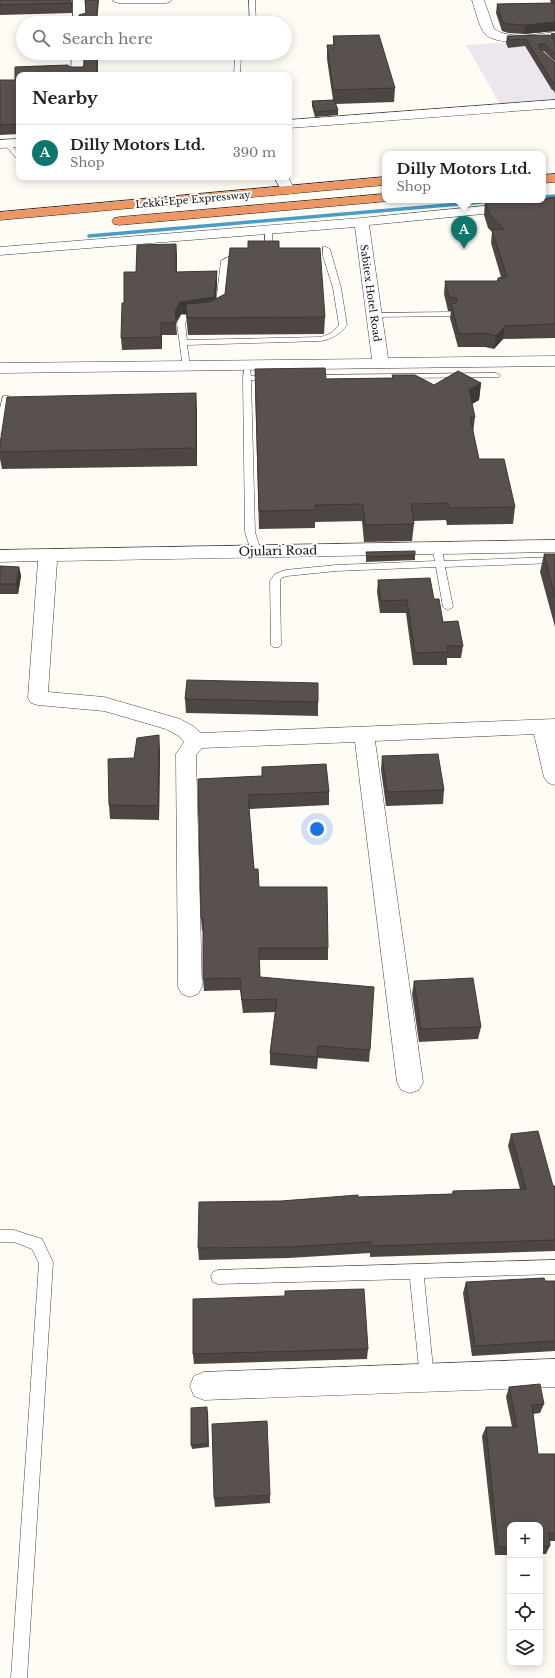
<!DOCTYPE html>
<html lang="en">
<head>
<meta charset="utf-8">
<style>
	:root { --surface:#fff; --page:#f6f6f6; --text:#222; --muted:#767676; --line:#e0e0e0; --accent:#0f766e }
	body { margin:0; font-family:"Libre Baskerville",serif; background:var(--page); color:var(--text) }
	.controls { position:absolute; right:12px; bottom:12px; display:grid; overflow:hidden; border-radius:8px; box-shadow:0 2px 10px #0003 }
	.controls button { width:36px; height:36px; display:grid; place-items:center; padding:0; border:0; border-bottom:1px solid var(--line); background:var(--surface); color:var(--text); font:20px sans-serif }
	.you { position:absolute; left:317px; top:829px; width:14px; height:14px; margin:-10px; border:3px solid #fff; border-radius:50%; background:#1a73e8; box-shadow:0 0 0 6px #1a73e833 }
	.badge { display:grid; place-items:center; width:26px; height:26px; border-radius:50%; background:var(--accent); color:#fff; font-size:13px; font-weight:700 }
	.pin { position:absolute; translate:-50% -33px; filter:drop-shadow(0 1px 2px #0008) }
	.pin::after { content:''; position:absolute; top:21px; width:14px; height:12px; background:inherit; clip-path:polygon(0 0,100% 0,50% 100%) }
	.popup { position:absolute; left:382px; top:151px; width:164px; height:52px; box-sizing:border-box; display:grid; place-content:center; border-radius:8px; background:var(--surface); filter:drop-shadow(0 1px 3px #0005); font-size:13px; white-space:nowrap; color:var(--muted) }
	.popup b { font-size:15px; color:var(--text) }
	.popup::after { content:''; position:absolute; left:50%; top:100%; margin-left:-8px; border:8px solid transparent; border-top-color:var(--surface) }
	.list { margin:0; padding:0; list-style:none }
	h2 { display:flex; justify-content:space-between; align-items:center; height:52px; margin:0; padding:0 16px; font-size:17px }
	h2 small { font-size:13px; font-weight:400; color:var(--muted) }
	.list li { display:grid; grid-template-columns:26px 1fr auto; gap:12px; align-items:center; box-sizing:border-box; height:56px; padding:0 16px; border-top:1px solid var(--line) }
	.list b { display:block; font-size:15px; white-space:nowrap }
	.list p { margin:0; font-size:13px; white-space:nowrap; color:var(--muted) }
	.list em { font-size:13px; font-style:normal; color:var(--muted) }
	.icon { flex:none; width:22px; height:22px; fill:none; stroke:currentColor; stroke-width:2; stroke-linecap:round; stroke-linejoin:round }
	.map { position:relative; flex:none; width:555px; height:1678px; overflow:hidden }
	.search { position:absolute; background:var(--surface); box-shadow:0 2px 10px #0003; left:16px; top:16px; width:276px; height:44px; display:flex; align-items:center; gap:10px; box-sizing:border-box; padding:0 14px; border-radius:22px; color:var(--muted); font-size:15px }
	.panel { position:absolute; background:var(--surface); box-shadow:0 2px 10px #0003; left:16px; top:72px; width:276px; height:108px; border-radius:8px }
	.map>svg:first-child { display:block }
	.industrial { fill:#ede6ee }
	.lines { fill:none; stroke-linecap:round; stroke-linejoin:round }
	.stream { stroke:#469ec8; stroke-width:3.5 }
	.lane-casing { stroke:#444; stroke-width:1 }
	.street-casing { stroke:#444; stroke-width:1 }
	.highway-casing { stroke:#222; stroke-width:1 }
	.lane { fill:#fff; fill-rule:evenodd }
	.street { fill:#fff; fill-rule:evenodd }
	.highway { fill:#ed9864; fill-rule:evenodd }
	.wall { fill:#4d4642 }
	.shaded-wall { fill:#3e3936 }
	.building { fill:#59514d; stroke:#3e3936 }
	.labels { text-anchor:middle; stroke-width:4; stroke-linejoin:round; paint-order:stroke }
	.far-street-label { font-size:10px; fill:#111; stroke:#fff }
	.street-label { font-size:12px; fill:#111; stroke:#fff }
</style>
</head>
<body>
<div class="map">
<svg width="555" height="1678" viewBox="0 0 555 1678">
	<rect width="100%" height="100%" fill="#fefcf5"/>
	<path class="industrial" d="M549,40L555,48V101L500,104L466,45Z"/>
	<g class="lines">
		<path class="stream" d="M543,197L555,196
			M89,236L506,200"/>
		<g class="lane-casing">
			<path id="lane" d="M249,0H255L256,23H250Z
				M238,53H244L241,57L240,75H234L235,57Z
				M5,143H9L19,154V160L17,159L5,145Z
				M265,228H268L272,230L273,253L269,255L265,253Z
				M323,247H326L330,249L341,288L347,325C340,334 332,339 321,341L187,345L190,366L186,368H183L177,323L181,315H184L201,314L205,316L201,318L187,319L185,323L187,340L321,337L331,333L339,325L333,288L323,256Z
				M238,252H241L245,254L229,262L223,311L222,313H216L215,311L221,261Z
				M451,312H454V316L374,317L370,315L374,313Z
				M244,370H250L251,376H270L274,378L270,380H251L255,532L261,551L256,554L251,551L245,532L243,378Z
				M496,373L500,375L499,377L311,379L307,377L311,375Z
				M3,396H9L10,398L4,431L0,434V408Z
				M437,545L442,548L444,561L555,557V563L445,567L453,607L448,610L443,607L436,567L336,571L287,576L281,578L280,581L281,645L279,647H273L271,645L270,581L275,574L285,570L336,565L435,561L432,548Z
				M0,1230H14L42,1239L53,1262L27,1678H11L39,1263L32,1249L14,1242H0Z
				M555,1260V1274L424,1278L434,1378L432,1383L427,1385L422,1383L420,1378L410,1279L218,1284L213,1282L211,1277L213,1272L218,1270Z"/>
		</g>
		<g class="street-casing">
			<path id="street" d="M73,0H85V23H73Z
				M113,0H172L170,2L166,3H119L115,2Z
				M472,0H484L494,29C510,40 537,34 555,32V40C538,41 496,47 484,33C479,26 475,9 472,0Z
				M72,53H84L83,75H71Z
				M555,100V108L289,128V120Z
				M19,139V147L0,148V140Z
				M274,177H288L295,190L293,193L288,194L283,193Z
				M555,199V207L369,225L388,358L555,356V366L0,373V363L372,359L355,227L0,255V247L361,218Z
				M555,540V552L57,561L48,692L104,697L180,719L193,726L201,733L555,719V785L548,783L544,777L534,734L375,741L423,1082L419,1090L410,1093L401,1090L397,1082L355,742L202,748L196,755L202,987L198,994L190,997L182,994L178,987L176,754L184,742L179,736L166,729L104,711L38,705L31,703L28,698L38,561L0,562V550Z
				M555,1359V1387L204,1400L194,1396L190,1386L194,1376L204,1372Z"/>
		</g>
		<g class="highway-casing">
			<path id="highway" d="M555,174V182L543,183V175Z
				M385,177V185L0,220V212Z
				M385,194V200L390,201L119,225L114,224L112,221L114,218L119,217Z"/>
		</g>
		<use href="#lane" class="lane"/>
		<use href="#street" class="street"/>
		<use href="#highway" class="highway"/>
	</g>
	<path class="wall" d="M0,0L72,3V13L0,15Z
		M550,0H555V31L524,34L508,33L502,31L496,13L497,4L551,3Z
		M551,33H555V62L544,51H542L555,63V93L553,90H552L525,46L508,48L506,43L507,36H551Z
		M333,36L395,88L394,102L336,104L338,110V115L315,117L312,106V101L333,100L327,59V45H333Z
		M84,53H98V75H19V134L0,135V80H15V67L68,65L70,67H82L84,65Z
		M555,197V338L503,339L494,349L485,347H458L450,318L451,311H448L444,294L445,281H497L498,278L501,277L491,243L492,232L488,228L484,215L485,202L535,200Z
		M279,248L325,317L324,334L188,335L186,314H181L176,322L177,335H162V349L122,350L121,338L124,303L136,272L177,256V272L217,271V283L216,299L225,294Z
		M392,375L434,385L481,383L479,400L472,404L475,417L473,433L479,459L515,507L513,524L447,525L446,520L413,521L414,524L412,541L364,542L362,521L315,522V528L259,529L255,386L326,379L392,378Z
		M197,411V466L2,469L0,459V444Z
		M366,552L415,555V560L366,562Z
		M544,554H555V627L540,572Z
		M0,566L19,567L21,576L18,594H0Z
		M378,580L434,599L443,622L463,646L461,658H447V665H413L406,613H380L377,592Z
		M318,683V716L186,713L185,699Z
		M160,749L159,820L110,819L109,805L134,758Z
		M382,756L444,790L443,804L386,806L381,770Z
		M262,767L329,792V805L249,809L254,869L259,887L328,948V960H259L260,977L370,1050L369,1062L318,1058L317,1069L270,1065V1053L275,1012L243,1013L240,990L204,991L203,979V930L202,931L201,918L198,779L262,776Z
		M414,981L481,1027L478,1039L419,1042L412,994Z
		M511,1134L553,1186H555V1251L370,1257V1253L289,1258L199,1260L198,1248L281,1201L358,1197L452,1194L453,1191L520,1189L508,1146Z
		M545,1281H555V1351L472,1356L463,1293L466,1282Z
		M285,1296L368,1349L367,1359L194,1364L193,1354Z
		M509,1387L544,1404L540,1413L533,1414L538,1454H555V1541H550V1546L546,1554H540V1525H510V1555H495L482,1436L486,1427H512L506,1397Z
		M208,1410L209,1447L192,1449L191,1445Z
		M270,1495V1503L215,1507L214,1498Z"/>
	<path class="shaded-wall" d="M71,0L72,3V13L71,3Z
		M98,0H99L97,23H96Z
		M555,22V31L524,34L525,25Z
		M97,53H98V75H97Z
		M176,244L177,256V284L176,272Z
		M217,271V283L215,309L186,306V314H181L176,323L175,311L180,302Z
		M161,323L162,335V349L161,337Z
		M505,326L503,339L494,349L496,336Z
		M481,383L479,400L467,407L469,390Z
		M196,393L197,411V466L196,448Z
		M19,567L21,576L18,594L16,584Z
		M159,735L160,749L159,820L158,806Z"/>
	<path class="building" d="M0,0H71V3L0,5Z
		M85,0H98L96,23H98H79V15L86,13Z
		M555,3V22L525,25L509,24L503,23L497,4Z
		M379,35L395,88L333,90L327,45H335L333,36Z
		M550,35L555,41V54L545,44H539V48L555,63V84L554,83H553L526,39L509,40L507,36Z
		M84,53H97V75H19V124L0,125V80H15V67L68,65L70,67H82L84,65Z
		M334,100L338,110L315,112L312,101Z
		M555,197V324L505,326L496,336L486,333L459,334L451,304L456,303L457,298L449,297L445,281H498V278L507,277L492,230L504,229L490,215L485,202L543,200V199Z
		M248,241H279V248H320L325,317L187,318L186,306L187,304L210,302L225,294L230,248H248Z
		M176,244V272L217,271L214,297L180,302L175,311L176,323H161V337L121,338L122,303H124V272H136L137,245Z
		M325,368L326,379L393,378L392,375H415L434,385L458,371L481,383L469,390L475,417H470L479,459H504L515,507L449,508L448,503L411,504L414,524L365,525L363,504L315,505L316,510L259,511L255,369Z
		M196,393V448L0,452V444L7,397Z
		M415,551V555L367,557L366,552Z
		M544,554H555V597Z
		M0,566L19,567L16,584H0Z
		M430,578L434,599H439L443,622L458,621L463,646H447L448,652L415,653L407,600L381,601L378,580Z
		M187,680L318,683V702L185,699Z
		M159,735L158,806L109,805L108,759L134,758L137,738Z
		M438,754L444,790L387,792L382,756Z
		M326,764L329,792L248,795L254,869H258L259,887H327L328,948H259L260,977L374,987L370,1050L318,1046L317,1057L270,1053L277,999L242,1000L240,978L203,979V918H201L198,779L262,776V767Z
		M473,978L481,1027L421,1029L414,981Z
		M538,1131L553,1186H555V1240L372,1246L371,1242L290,1247L198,1248L199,1202L281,1201L358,1195V1197L453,1194V1191L526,1189L511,1134Z
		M544,1278L545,1281H555V1341L475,1346L466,1282Z
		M364,1289L368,1349L193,1354V1299L285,1296V1291Z
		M540,1384L544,1404L532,1405L538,1454H555V1533H549L550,1546L540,1547V1525H510V1547H498L486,1427H517L509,1387Z
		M207,1407L208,1444L191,1445V1408Z
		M267,1421L270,1495L214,1498L212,1424Z"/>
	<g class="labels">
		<g class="far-street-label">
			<text transform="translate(193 199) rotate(-5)" y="4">Lekki-Epe Expressway</text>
			<text transform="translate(371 293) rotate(82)" y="4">Sabitex Hotel Road</text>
		</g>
		<g class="street-label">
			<text transform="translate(278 551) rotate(-1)" y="4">Ojulari Road</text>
		</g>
	</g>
</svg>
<div class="controls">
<button>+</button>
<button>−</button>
<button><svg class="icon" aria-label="locate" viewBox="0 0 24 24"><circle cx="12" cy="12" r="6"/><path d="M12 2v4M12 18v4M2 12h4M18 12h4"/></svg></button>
<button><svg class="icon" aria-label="layers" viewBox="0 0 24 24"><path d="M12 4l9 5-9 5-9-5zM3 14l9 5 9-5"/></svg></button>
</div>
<div class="you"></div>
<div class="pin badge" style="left:464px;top:249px">A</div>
<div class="popup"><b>Dilly Motors Ltd.</b>Shop</div>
<div class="search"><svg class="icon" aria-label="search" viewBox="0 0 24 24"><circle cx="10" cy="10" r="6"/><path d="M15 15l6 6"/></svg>Search here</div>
<section class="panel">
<h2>Nearby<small></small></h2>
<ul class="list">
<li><span class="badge">A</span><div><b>Dilly Motors Ltd.</b><p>Shop</p></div><em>390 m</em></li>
</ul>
</section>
</div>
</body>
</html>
